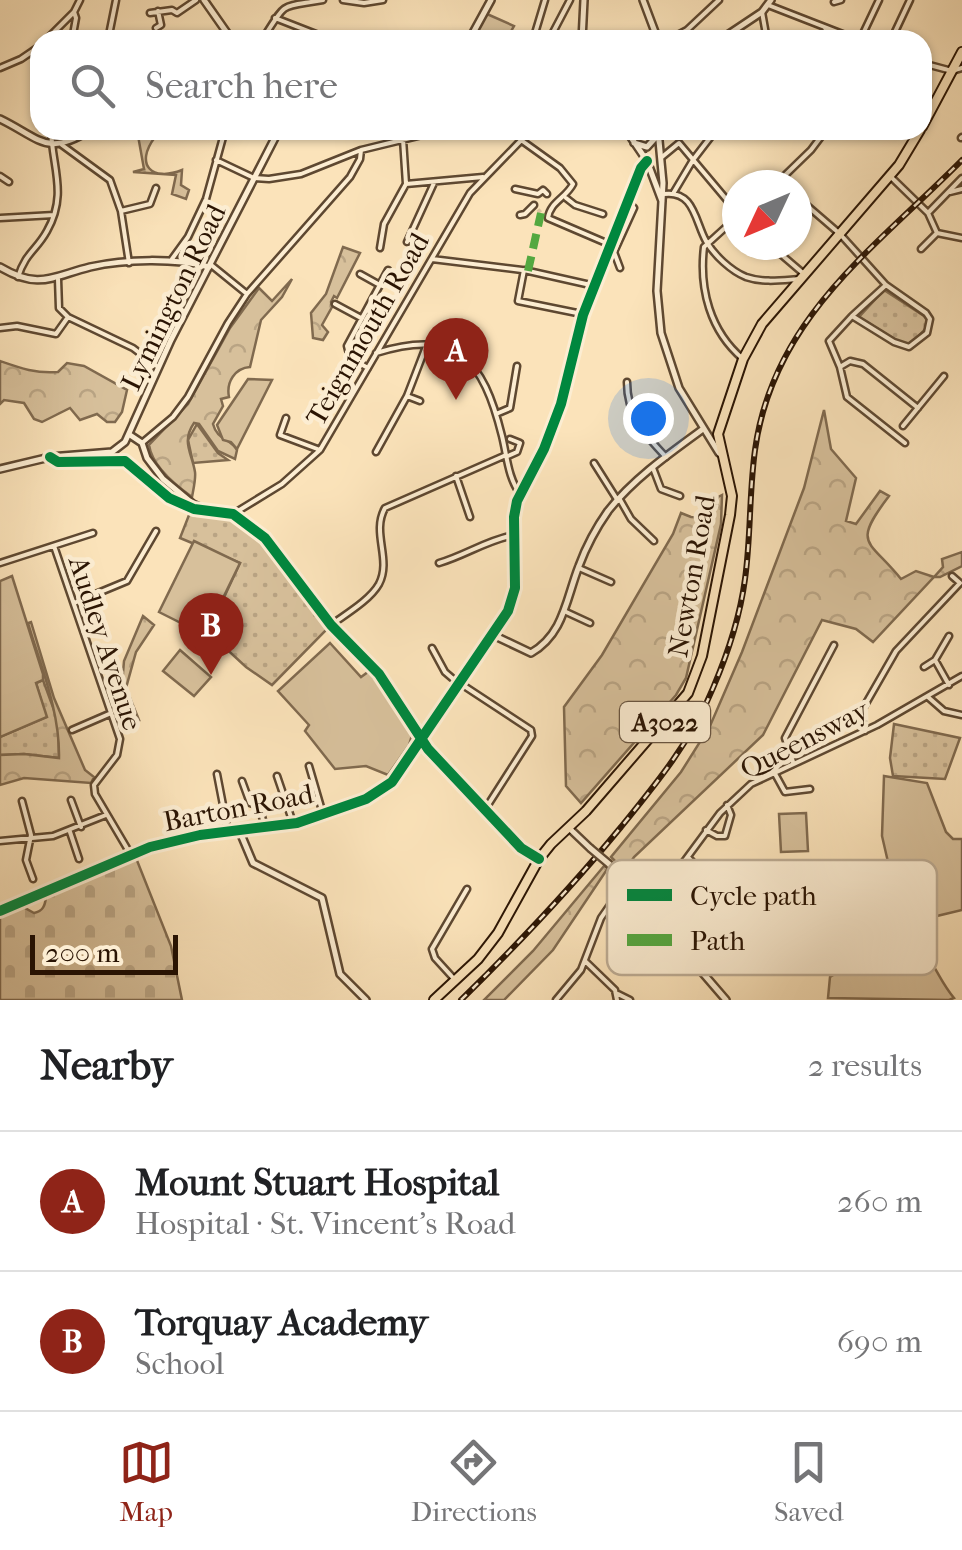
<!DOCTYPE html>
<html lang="en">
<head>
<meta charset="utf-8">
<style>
	:root { --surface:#fff; --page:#f6f6f6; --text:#202124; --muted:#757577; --line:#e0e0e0; --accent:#8f2418 }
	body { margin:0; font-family:"IM FELL French Canon",serif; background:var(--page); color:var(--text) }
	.compass { position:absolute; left:722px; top:170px; width:90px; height:90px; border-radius:50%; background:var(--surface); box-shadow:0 2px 8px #0004; rotate:226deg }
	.scale { position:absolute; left:30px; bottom:25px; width:148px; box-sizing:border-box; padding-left:10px; border:5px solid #2a1403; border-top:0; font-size:28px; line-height:35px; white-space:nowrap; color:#2a1403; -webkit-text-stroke:8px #fcedd2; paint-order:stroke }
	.you { position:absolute; left:648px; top:418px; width:35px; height:35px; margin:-25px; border:8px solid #fff; border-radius:50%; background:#1a73e8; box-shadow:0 0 0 15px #1a73e833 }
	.badge { display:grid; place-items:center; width:65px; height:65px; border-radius:50%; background:var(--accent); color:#fff; font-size:32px; font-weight:700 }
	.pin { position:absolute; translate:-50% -82px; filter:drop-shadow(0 2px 5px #0008) }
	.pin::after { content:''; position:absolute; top:52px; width:35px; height:30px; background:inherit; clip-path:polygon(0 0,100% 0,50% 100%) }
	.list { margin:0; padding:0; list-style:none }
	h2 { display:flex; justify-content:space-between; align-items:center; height:130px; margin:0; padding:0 40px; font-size:42px }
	h2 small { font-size:32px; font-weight:400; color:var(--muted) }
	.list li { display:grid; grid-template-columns:65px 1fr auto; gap:30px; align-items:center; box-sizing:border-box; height:140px; padding:0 40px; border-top:2px solid var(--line) }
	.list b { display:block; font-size:38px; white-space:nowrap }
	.list p { margin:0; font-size:32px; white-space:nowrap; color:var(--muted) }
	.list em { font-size:32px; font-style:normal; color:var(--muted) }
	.icon { flex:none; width:55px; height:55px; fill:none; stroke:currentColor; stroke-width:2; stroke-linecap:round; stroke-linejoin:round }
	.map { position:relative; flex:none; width:962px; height:1000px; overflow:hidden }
	.search { position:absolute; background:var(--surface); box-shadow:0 2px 8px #0004; left:30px; right:30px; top:30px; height:110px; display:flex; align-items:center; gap:25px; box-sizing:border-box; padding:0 35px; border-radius:30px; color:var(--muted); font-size:38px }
	.sheet { height:410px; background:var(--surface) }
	nav { display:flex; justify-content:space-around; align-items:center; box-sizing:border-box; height:140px; border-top:2px solid var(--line); background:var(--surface); font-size:28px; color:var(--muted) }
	nav a { display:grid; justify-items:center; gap:5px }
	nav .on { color:var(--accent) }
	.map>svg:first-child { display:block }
	.grass { fill:url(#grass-dots); stroke:#806a4f; stroke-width:2.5 }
	.forest { fill:url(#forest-crowns); stroke:#806a4f; stroke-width:2.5 }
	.cemetery { fill:url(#cemetery-stones); stroke:#806a4f; stroke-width:2.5 }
	.park { fill:#d7c09b; stroke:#806a4f; stroke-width:2.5 }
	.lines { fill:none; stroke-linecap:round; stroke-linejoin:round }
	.minor-tunnel { stroke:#dcc49f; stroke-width:4; stroke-dasharray:4 2; stroke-linecap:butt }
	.minor-casing { stroke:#5e4831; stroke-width:9 }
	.tertiary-casing { stroke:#5e4831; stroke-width:10 }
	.primary-casing { stroke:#2a1403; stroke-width:12 }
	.minor { stroke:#fcedd2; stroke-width:4 }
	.tertiary { stroke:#fcedd2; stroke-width:5 }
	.primary { stroke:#fbe3ba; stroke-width:8 }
	.rail-casing { stroke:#2a1403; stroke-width:6 }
	.rail { stroke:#fcedd2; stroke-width:2.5; stroke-dasharray:8; stroke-linecap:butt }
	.tertiary-bridge-casing { stroke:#5e4831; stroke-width:10; stroke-linecap:butt }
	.tertiary-bridge { stroke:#fcedd2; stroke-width:5 }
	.quiet { stroke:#53a840; stroke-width:8; stroke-dasharray:15 8; stroke-linecap:butt }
	.cycleway-casing { stroke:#fcedd2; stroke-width:16 }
	.cycleway { stroke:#00873e; stroke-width:10 }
	.labels { text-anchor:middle; stroke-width:9; stroke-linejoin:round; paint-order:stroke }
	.shield { fill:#fcedd2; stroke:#695541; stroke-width:2.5 }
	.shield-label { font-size:25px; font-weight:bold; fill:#2a1403 }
	.street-label { font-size:28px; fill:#2a1403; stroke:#fcedd2 }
	.key { fill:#fcedd2; stroke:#bdac94; stroke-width:2.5 }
	.key-label { font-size:28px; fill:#2a1403 }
</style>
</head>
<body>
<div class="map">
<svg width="962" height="1000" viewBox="0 0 962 1000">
	<defs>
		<pattern id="grass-dots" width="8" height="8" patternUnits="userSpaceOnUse" patternTransform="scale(2.5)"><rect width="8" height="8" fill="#d7c09b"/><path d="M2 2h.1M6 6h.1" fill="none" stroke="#b9a484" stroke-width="1.8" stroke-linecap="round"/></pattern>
		<pattern id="forest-crowns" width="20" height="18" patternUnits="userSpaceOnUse" patternTransform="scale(2.5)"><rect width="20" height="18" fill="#d7c09b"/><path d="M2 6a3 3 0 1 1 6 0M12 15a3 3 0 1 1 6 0" fill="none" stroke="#b9a484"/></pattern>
		<pattern id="cemetery-stones" width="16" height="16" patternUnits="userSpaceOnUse" patternTransform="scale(2.5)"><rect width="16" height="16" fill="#d7c09b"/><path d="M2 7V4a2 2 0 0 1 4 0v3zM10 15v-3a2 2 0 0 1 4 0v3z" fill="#b9a484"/></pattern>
	</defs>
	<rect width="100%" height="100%" fill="#fbe3ba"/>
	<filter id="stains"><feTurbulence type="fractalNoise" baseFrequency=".002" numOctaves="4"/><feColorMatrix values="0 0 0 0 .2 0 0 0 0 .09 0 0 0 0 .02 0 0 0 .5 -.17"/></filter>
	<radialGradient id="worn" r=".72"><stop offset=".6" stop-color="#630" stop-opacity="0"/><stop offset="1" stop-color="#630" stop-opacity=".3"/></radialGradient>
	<path class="grass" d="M884,290L927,318V327L912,343L902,344L859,317Z
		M197,424L218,453L228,460L193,463L188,440Z
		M191,510L236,521L256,535L331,625L272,685L246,667L208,632L240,563L180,538Z
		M43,680L58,721L59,758L24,754L0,755V737L46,717L36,683Z
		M894,724L960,738L945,779L893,776L890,758Z"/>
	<path class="forest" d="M137,130H179L173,138L155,137C134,165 152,182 182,170L181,185L189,190L186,199L172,194L176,175L133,172L144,169Z
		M343,247L360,253L337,298L334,296L331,302L332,307L322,325L328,332L323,340L313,338L311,313L326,294Z
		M292,279L282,297L261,320L250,367C235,368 226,382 229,397L221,399L223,406L213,424C217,440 230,438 237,450L235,459L218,451L199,424L194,423C181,442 192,453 195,472C196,479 193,491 192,497C175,485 152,466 149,445L188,404L230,328L259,288L272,301Z
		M0,361C20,368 37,374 58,372L67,363L84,366L127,390L122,412L115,422H107L97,414L80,420L70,408L42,422L34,419L24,403L4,400L0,404Z
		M824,410L831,449L856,478L846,521L856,524L880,491L889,496C851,546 869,539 901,579L916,571L934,577L943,567L942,559L962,552V566L940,577H934L873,642L856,629L822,620L763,735L634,857L625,871L611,857L681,772L710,726L742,652L804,488Z
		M722,495L721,524L686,678L676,695L581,803L566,786L564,707L602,655L673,534L681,513L691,517L712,518L718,497Z
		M143,616L154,625L136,652L126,688L139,720H135L122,685L124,661Z
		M31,622L54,698L85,770L94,777L91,783L24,778L0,785V755L24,754L59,758C60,712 41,667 28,623Z
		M604,866L608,868L553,950L504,1000H484L533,951Z"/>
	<path class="cemetery" d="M136,858L171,946L182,1000H0V917L23,907L34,913C43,911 45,906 46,897Z"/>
	<path class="park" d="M487,14L514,26L506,40H469Z
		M248,379L272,380L237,449L231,442L223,440L217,425Z
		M194,541L240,563L205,635L159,612Z
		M12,576L43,674V680L36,683L47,717L0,737V581Z
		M330,643L361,677L368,672L374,678L412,735L409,745L388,775L366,766L335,769L305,731L309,725L278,691Z
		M180,650L211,677L194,696L163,671Z
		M884,776L927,783L946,832L953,839H962V910L937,916L889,946C939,952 929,967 954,998L949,1000L828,998L830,977C850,965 865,955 887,947L888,940L890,897L885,942L838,940L837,932L842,865L888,867V875H891L882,836Z
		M806,813L808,851L781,852L779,814Z"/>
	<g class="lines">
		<path class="minor-tunnel" d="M534,205L541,213"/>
		<g class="minor-casing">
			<path id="minor" d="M343,0L364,3L383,0
				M834,2L841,0
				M768,5L858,40
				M762,12L767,40
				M150,13L172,10L177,13L196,0
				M275,18L316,34
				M156,28L161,25L158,11
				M825,28L833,40
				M894,34L910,0
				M46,40L74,12
				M72,40L76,18L74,12L80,0
				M108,40L116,0
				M262,40C288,0 278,8 323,0
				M533,40L545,0
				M549,40L570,0
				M668,40L687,30L719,0
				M860,40L879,0
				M922,63L952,71L962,68
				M0,68L21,59L40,46
				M961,138L962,137
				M403,139L406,184
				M521,140L560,168L573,184C566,198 550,202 548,218L611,245
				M62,145L110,180L121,211L129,263
				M662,157L679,143L737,212
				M216,160L254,178L269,179L301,174L361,150L439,131
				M0,176L9,182
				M891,177L928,213L962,178
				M775,185L811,150L826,130
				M515,189L538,194L543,190L547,194
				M674,192L693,160L716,130
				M950,192L962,189
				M664,194C694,190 695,221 706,241C714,255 731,271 746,277C763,283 783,280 800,279
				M797,197L840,234L886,285L926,313L930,319L927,333L909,347L894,342L852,316L829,341L840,367
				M566,198L575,205L603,214
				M121,211L150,204L156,188
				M928,213L937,233L962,238
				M520,215L525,214L534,205
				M737,217L704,247C699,289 710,331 743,359
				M0,218L54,215
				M407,242L434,183
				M770,245L804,274
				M380,248L384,224L406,184L483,177
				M921,249L937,233
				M172,259L188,237L206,199L225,130
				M432,259L522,270
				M210,264L247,294
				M620,268L614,252L634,208L628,202
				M360,274L378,284
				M18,277C26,252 36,251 47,231C68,194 52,167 51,130
				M58,279L59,308L68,317L133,348L158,367
				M335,304L361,318
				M582,314L518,301L524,270L595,286
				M852,316L886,285
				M0,328L17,326L56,334L68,317
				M376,353C457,328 483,359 502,436C507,456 508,479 521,495
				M368,368L350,358L347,346L388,270
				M627,382C627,415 644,434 666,457
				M407,396L420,401
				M496,414L510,408L517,366
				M286,418L280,435L320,450
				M903,426L944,376
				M142,443L173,417L188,397L228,323L247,294L350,177L360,159L361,150
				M905,443L847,397L840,367L850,361L863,364L918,408
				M376,452L407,396L427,344
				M508,456L517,452L520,443L510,439
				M51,457L58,462L125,461L169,498L199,509
				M594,463L618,501
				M653,468L661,489L680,496
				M456,476L470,517
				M619,498L631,519L654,541
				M233,514L282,484L320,450L470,193L531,130
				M54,546L120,739L117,755L94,785L95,794L131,855
				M0,563L93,533
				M439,563C466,555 487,540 514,535
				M579,568L611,582
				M74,603L127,581L156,531
				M564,611L590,623
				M331,625C346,614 370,600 379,584C392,559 371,533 385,508L506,455
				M493,635L508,611L515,588L514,517L517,501L544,449L561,404L583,315L641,168L647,161
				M432,648L445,672L452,678L531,730L532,736L486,808
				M935,660L949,685
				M924,667L935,660L949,636
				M928,697L944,711L962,715
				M72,730L109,714
				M865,731L861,712L896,651L960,583L952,576
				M793,762L785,738L834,645
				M309,766L323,814
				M774,772L785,792L810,789
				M217,774L228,831
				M277,776L293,823
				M242,781L250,803L259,806L265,827
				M71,800L81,827
				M22,801L31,835L26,860L33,879
				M706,830L717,836H725L731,815L727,805
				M70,832L79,859
				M0,841L53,836L106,815
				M688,857L705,876L704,884L693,901L700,918
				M648,865L667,880
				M644,906L669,882L720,813L751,784L877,725L962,676
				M585,961L615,990L617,1000
				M456,981L435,958L432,949L467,889
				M618,994L630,1000
				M556,1000L581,970L601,918L626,882"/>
		</g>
		<g class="tertiary-casing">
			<path id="tertiary" d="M204,0L232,40
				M643,0L658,40
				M464,40L473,33L491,0
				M582,40L584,0
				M720,40L762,12L771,0
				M0,119C41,139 47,157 90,130
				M438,130H449
				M626,130L647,161L662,201
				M658,130L663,183L657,291L661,333L679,388L719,453
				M634,143L647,147L657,136
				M0,267C39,290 51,277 90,267C125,259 175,258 209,267
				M130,435L142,443L147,458L163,479L193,504L204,509L233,514L265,538L331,625L379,674L428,749L521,848L539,859
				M0,469L50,457L112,452L125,442L171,340L279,130
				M569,828L590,848
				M240,832L253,863L322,898L340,974L366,1000
				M609,864L726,1000
				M0,911L150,847L200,835L297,823L380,793L411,757L493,635L531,653C564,634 566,599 579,566C586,547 596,528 608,511C633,479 670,453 703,429"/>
		</g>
		<g class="primary-casing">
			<path id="primary" d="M922,127L962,52
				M434,1000L478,959L498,933L539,859L551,844L586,811L688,693L702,656L730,515L732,496L718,434L743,359L762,324L899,165L920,130"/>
		</g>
		<use href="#minor" class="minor"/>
		<use href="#tertiary" class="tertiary"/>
		<use href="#primary" class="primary"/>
		<g class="rail-casing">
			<path id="rail" d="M461,1000C517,945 571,888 621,827C656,784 692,740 713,688C728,653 740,617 745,579C751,536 749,493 755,450C773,318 875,248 962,160"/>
		</g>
		<use href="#rail" class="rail"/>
		<g class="tertiary-bridge-casing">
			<path id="tertiary-bridge" d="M590,848L609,864"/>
		</g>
		<use href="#tertiary-bridge" class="tertiary-bridge"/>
		<path class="quiet" d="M528,271L541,213"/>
		<g class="cycleway-casing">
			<path id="cycleway" d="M50,457L58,462L125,461L169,498L194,509L233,514L265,538L331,625L379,674L428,749L521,848L539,859
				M0,911L150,847L200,835L297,823L366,799L392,782L508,611L515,588L514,517L517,501L544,449L561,404L583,315L641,168L647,161"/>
		</g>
		<use href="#cycleway" class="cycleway"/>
	</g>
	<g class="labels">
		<rect class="shield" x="620" y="702" width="90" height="40" rx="8"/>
		<g class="shield-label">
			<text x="665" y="731">A3022</text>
		</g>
		<g class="street-label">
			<text transform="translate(173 297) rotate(-64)" y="10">Lymington Road</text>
			<text transform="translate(367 329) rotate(-60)" y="10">Teignmouth Road</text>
			<text transform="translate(691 576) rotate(-80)" y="10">Newton Road</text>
			<text transform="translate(106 643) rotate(72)" y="10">Audley Avenue</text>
			<text transform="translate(804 739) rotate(-27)" y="10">Queensway</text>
			<text transform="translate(238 807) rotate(-11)" y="10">Barton Road</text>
		</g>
	</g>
	<rect x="607" y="860" width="330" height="115" rx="15" class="key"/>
	<rect x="627" y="889" width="45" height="12" fill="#00873e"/>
	<rect x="627" y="934" width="45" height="12" fill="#53a840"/>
	<g class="key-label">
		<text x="690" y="905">Cycle path</text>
		<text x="690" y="950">Path</text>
	</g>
	<rect width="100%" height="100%" filter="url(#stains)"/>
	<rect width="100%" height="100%" fill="url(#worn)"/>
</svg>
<svg class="compass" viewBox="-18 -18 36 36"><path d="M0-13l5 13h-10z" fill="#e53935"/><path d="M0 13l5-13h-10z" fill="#757577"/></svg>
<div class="scale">200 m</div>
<div class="you"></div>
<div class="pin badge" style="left:456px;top:400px">A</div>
<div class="pin badge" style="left:211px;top:675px">B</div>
<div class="search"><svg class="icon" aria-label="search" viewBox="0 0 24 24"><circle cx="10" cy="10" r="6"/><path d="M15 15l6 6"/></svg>Search here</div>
</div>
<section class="sheet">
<h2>Nearby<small>2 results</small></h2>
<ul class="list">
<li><span class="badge">A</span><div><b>Mount Stuart Hospital</b><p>Hospital · St. Vincent's Road</p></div><em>260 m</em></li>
<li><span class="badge">B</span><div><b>Torquay Academy</b><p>School</p></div><em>690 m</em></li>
</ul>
</section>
<nav>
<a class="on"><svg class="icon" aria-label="map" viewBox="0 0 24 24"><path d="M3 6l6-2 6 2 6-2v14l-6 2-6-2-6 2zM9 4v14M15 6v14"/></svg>Map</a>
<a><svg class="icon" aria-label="directions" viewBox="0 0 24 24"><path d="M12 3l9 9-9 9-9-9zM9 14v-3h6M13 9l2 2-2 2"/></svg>Directions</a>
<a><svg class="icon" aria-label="saved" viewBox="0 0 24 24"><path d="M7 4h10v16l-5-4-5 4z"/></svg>Saved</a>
</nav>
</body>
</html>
